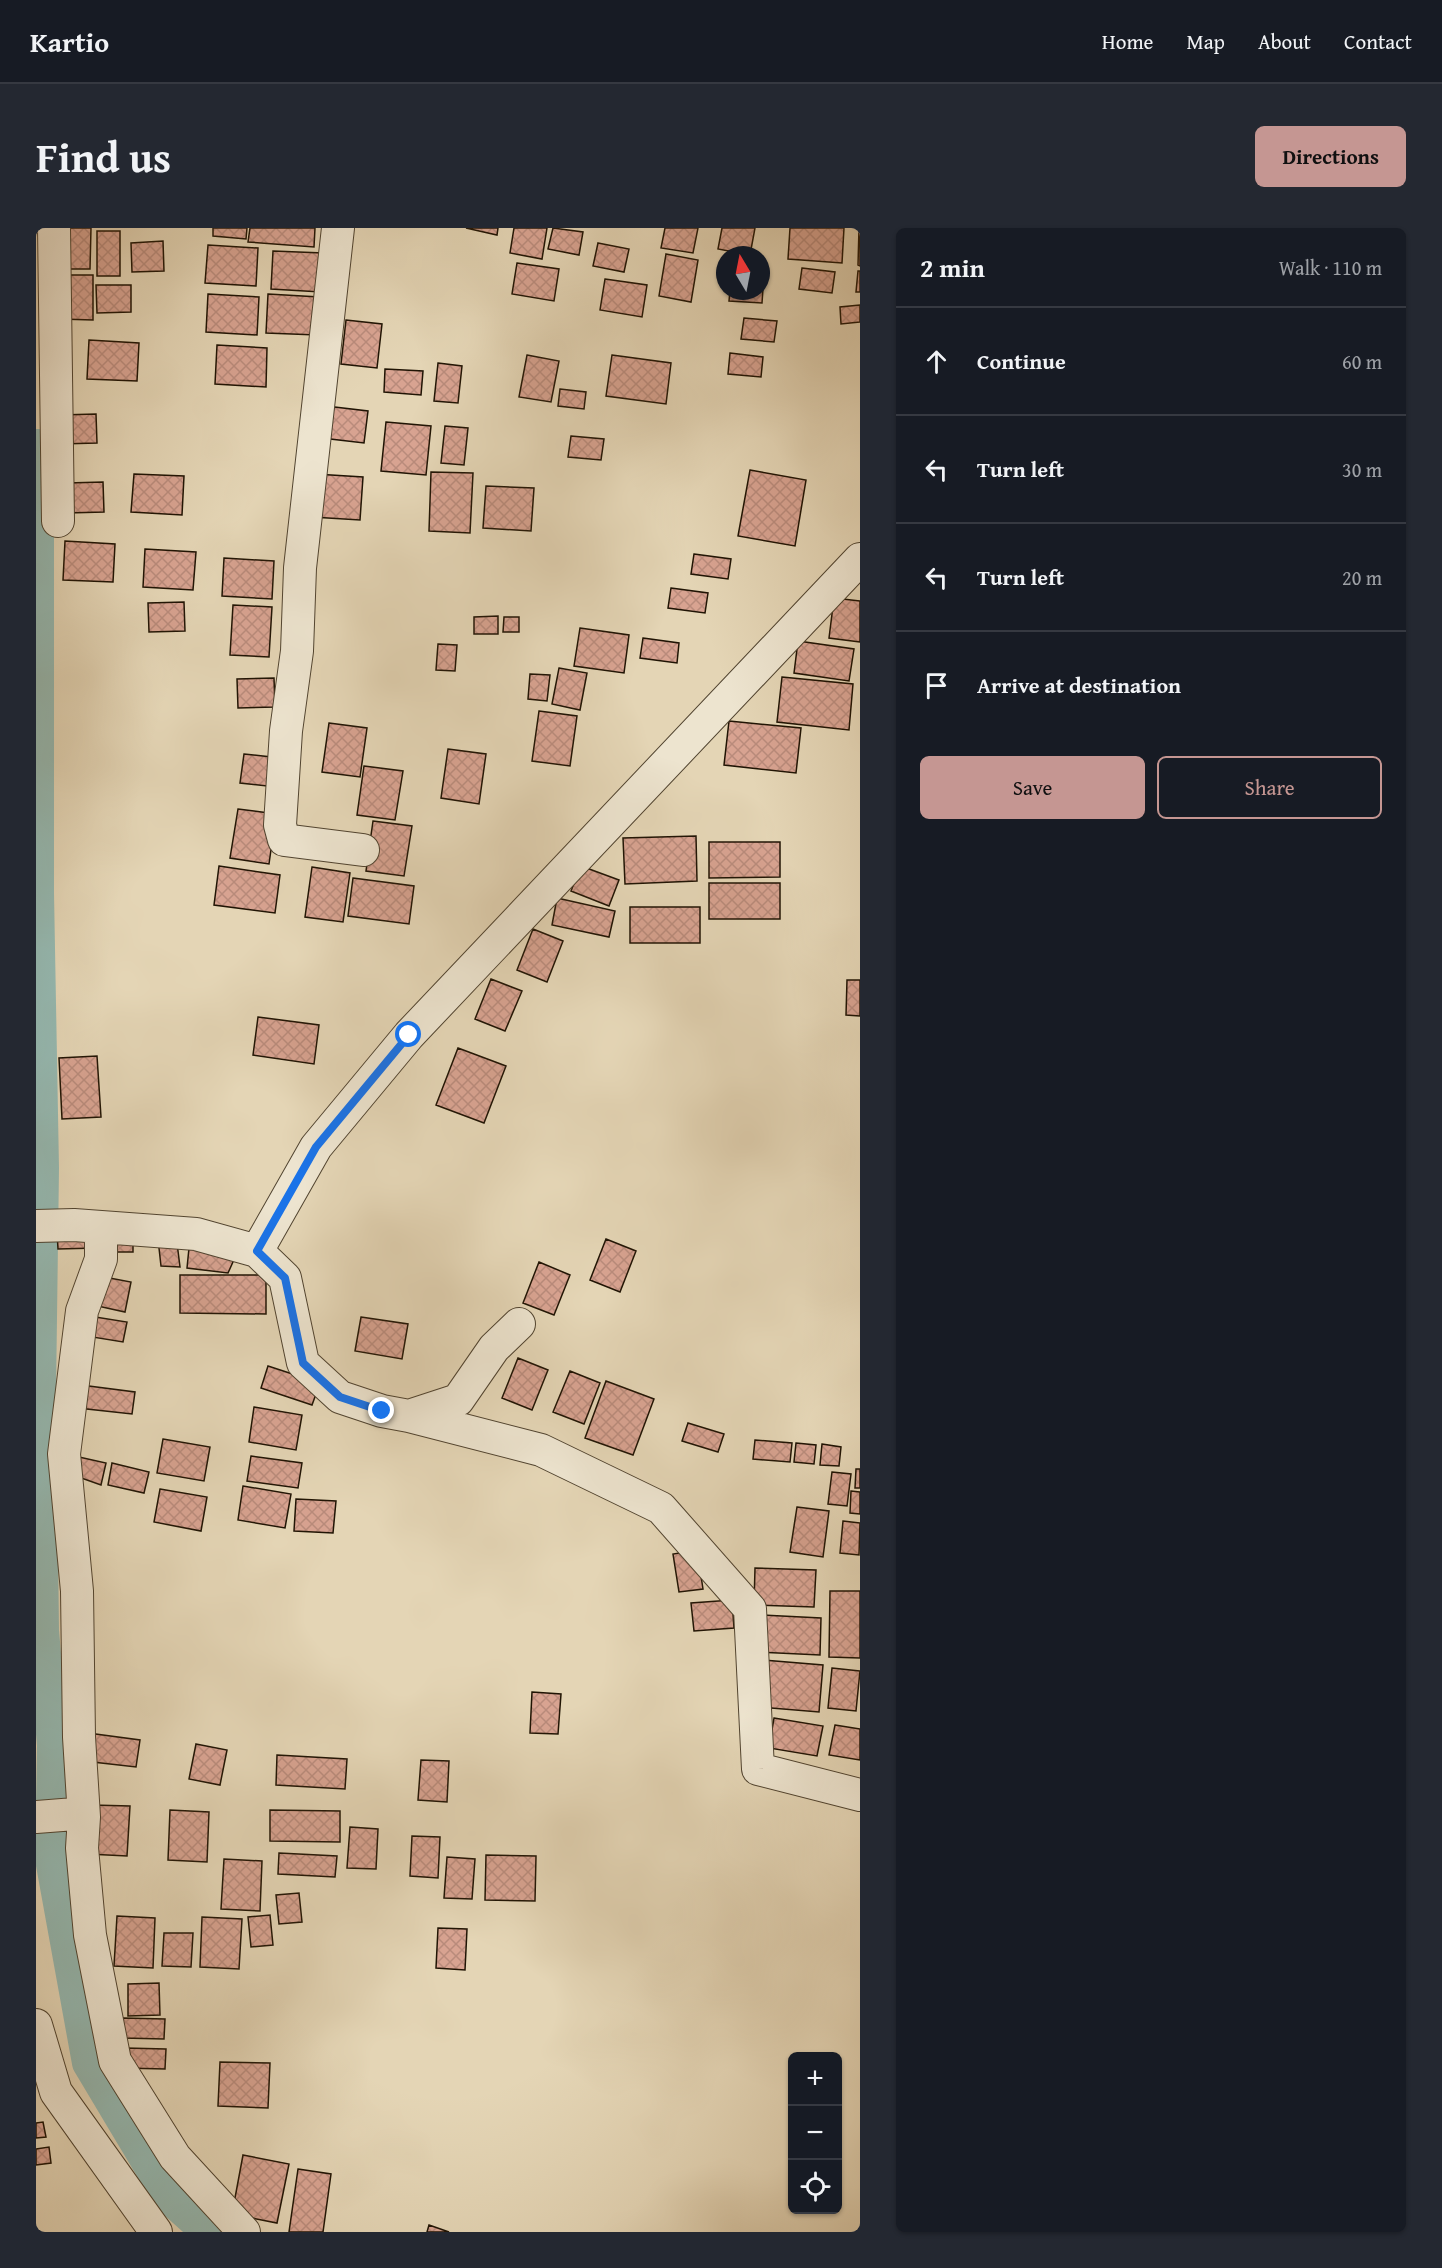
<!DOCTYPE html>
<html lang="en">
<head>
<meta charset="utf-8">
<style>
	:root { --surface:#171b24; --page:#242831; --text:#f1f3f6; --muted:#9ea1a6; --line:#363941; --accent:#c59692 }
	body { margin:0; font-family:"Gentium Book Plus",serif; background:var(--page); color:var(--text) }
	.controls { position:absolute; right:18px; bottom:18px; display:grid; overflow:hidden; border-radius:9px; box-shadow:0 2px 4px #0004 }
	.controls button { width:54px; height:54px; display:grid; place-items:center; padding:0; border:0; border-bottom:2px solid var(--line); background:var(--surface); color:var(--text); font:30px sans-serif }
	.compass { position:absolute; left:680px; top:18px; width:54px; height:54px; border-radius:50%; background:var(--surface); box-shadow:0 2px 4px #0004; rotate:350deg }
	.stop { position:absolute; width:18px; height:18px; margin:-14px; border:4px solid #1a73e8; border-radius:50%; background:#fff }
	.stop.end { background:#1a73e8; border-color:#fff; box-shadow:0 2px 6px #0008 }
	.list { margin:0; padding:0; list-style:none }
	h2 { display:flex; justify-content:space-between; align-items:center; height:78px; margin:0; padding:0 24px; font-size:26px }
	h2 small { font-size:20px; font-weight:400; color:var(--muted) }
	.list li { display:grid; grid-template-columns:39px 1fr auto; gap:18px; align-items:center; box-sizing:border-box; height:108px; padding:0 24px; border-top:2px solid var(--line) }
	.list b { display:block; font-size:22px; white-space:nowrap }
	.list em { font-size:20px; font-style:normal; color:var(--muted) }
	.actions { display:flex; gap:12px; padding:18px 24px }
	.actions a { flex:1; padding:14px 0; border:2px solid var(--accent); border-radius:9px; text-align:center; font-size:21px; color:var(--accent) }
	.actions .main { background:var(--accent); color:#111 }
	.icon { flex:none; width:33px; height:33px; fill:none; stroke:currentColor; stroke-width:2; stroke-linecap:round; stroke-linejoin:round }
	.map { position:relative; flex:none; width:824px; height:2004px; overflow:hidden; border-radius:9px }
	header { display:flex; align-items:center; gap:36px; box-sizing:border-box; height:84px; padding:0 30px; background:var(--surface); border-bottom:2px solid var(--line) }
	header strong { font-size:28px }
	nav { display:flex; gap:33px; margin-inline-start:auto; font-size:21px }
	.intro { display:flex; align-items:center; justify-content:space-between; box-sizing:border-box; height:144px; padding:0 36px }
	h1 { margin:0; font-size:42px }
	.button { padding:15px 27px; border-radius:9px; background:var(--accent); color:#111; font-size:21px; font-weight:700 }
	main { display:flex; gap:36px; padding:0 36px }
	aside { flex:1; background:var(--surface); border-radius:9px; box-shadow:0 2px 4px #0004 }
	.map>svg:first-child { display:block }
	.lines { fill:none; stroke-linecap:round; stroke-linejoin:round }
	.canal { stroke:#95b8b0; stroke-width:32 }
	.building { fill:url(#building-cross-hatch); stroke:#201404; stroke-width:1.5 }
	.street-casing { stroke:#514430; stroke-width:34 }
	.street { stroke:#ede4cf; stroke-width:32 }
	.route { stroke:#1a73e8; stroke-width:8 }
</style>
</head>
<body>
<header>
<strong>Kartio</strong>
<nav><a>Home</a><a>Map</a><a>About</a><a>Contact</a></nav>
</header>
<div class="intro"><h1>Find us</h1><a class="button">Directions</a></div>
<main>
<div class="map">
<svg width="824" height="2004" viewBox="0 0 824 2004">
	<defs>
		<pattern id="building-cross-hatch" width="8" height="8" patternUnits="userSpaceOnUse" patternTransform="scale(1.5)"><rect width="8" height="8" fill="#d8a391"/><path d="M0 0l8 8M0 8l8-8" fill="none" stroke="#b98b7b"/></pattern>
	</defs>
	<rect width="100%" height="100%" fill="#e4d5b5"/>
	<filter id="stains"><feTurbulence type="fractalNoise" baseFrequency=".00333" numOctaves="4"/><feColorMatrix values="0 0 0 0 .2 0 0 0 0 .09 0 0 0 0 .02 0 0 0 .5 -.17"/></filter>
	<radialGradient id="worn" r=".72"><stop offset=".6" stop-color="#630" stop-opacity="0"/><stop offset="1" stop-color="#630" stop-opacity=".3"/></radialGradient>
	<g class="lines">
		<path class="canal" d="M2,217V665L7,940L4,1164L7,1403L17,1517L15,1631L52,1835L132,1969L171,2004"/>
	</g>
	<path class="building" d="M23,0H55L54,41H22Z
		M177,0H211L210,11L177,8Z
		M214,0H279L278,19L212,14Z
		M430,0H462L461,7Z
		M478,0H511L506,31L474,25Z
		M517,0L547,4L543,27L512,21Z
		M629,0H662L657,25L625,20Z
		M686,0H719L714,27L682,21Z
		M754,0H808L806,35L752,31Z
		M823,0H824V38L822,37Z
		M61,3H84V48H61Z
		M127,13L128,43L96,44L95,15Z
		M562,15L593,21L588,44L557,38Z
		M172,17L222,20L220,58L169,55Z
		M237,23L287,25L285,64L235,61Z
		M630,26L662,32L655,74L623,68Z
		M725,33H729L726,75L693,73L694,63H725Z
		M481,35L523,41L518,73L476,66Z
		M766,40L799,44L796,65L763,61Z
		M822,43H824V64H820Z
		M25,47H57V92L24,91Z
		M569,51L611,57L606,89L564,82Z
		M60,57H95V84L61,85Z
		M172,66L223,69L221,107L170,104Z
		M232,66L283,69L281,107L230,105Z
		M824,77V94L805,96L804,79Z
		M708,90L741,93L738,114L705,111Z
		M310,92L346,96L341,140L305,136Z
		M53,112L103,115L101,153L51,151Z
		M181,117L231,120L230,159L179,156Z
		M694,125L727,129L725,149L692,146Z
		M491,127L523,133L515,174L483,169Z
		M576,127L635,135L630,176L570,168Z
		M402,135L426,138L422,175L398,173Z
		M349,141L387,143L385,167L348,164Z
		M524,161L550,164L548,181L522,178Z
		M290,178L332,183L328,215L286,210Z
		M60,186L61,215L24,216V187Z
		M350,194L395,198L390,247L345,243Z
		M409,198L432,200L428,237L405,235Z
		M535,208L568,211L565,232L532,229Z
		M714,242L770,252L759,318L702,308Z
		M395,244L437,245L434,305L393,303Z
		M98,246L148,248L146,287L95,284Z
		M279,246L327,249L324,292L276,289Z
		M67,254L68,284L31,285V255Z
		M450,258L498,260L495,303L447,300Z
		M29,313L79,316L77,354L27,352Z
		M109,321L160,324L157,362L107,359Z
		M658,326L695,331L692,351L655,346Z
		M188,330L238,333L236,371L186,368Z
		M635,360L672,365L669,385L632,380Z
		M798,370L824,373V414L793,410Z
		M148,374L149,403L113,404L112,375Z
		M197,377L236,379L233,429L194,427Z
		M462,388V406H438V389Z
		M468,389H483V404H467Z
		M544,400L593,407L588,445L538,438Z
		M607,410L643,415L641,435L604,430Z
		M762,413L818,421L813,453L758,445Z
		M402,416L421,417L419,443L400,442Z
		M523,440L551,445L544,482L516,476Z
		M494,446L514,447L511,473L492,471Z
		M746,449L817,456L813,502L741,494Z
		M238,450L239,479L202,480L201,451Z
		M503,483L541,488L534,538L496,533Z
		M693,493L765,500L760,545L688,537Z
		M293,495L331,500L324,549L286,544Z
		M412,521L450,526L443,576L405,570Z
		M208,526L244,530L240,559L204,555Z
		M328,538L367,543L359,592L321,587Z
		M202,581L240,586L233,636L194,630Z
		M337,593L376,598L368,648L330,643Z
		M660,608L661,653L589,656L587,610Z
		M673,614H744V649L673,650Z
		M183,638L244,647L239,685L178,677Z
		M545,638L583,652L573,678L535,663Z
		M276,639L314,645L307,694L269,689Z
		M317,650L378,658L373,696L312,688Z
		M673,655H744V691H673Z
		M521,670L579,683L573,709L516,697Z
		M594,679H664V715H594Z
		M497,701L527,713L511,754L481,742Z
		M455,751L486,763L469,803L439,791Z
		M811,752H824V788L810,787Z
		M222,789L283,797L278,836L217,827Z
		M422,820L470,838L448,895L400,877Z
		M61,828L65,889L26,891L23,830Z
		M59,1002L60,1020L22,1021L21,1004Z
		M97,1006V1024H78V1007Z
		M122,1011L141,1015L144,1039L125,1038Z
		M570,1011L600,1023L584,1064L554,1052Z
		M153,1020L201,1025L192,1045L151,1040Z
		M503,1034L534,1047L518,1087L487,1075Z
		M144,1047H230V1086L144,1085Z
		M63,1048L95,1054L89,1084L57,1077Z
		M53,1088L91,1094L87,1114L50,1108Z
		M325,1089L372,1096L366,1131L319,1123Z
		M482,1130L512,1142L496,1182L466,1170Z
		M232,1138L284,1155L276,1177L225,1160Z
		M534,1143L564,1155L548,1196L517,1184Z
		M570,1153L618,1171L597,1227L549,1210Z
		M45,1157L99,1164L96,1186L42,1180Z
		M218,1179L266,1187L260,1222L213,1214Z
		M652,1195L688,1206L682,1224L646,1213Z
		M127,1211L174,1219L168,1253L121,1245Z
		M719,1212L756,1215L754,1234L717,1231Z
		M760,1215L780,1217L778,1236L758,1234Z
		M786,1216L805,1219L803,1238L784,1237Z
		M34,1227L70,1235L65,1257L34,1246Z
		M215,1228L266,1235L262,1260L211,1253Z
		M76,1235L113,1244L108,1265L72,1257Z
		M820,1241H824V1260H819Z
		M796,1244L815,1246L811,1278L792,1276Z
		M207,1258L255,1266L249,1300L202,1292Z
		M124,1261L171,1269L165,1303L118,1294Z
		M815,1263L824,1264V1286L814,1285Z
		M260,1271L300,1273L297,1305L258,1303Z
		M761,1279L793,1283L787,1329L754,1324Z
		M807,1293L824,1295L823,1327L804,1325Z
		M661,1322L667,1361L643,1364L637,1326Z
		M719,1340L780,1342L778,1379L718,1377Z
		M794,1363H824V1430L793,1429Z
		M696,1372L698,1400L658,1403L655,1375Z
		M724,1387L785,1390L784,1427L723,1424Z
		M727,1432L787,1437L783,1484L723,1479Z
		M796,1440L824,1443L820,1483L792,1480Z
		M496,1464L525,1466L522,1506L494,1505Z
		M738,1490L787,1498L781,1528L733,1520Z
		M799,1497L824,1501V1532L793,1527Z
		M52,1505L104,1512L100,1539L48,1533Z
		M160,1516L191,1522L184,1557L153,1551Z
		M241,1527L311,1531L309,1561L240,1557Z
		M385,1532L413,1533L411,1574L382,1572Z
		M55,1577L94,1578L91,1628L52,1626Z
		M134,1582L173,1584L171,1634L132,1632Z
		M234,1582L304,1583V1614L234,1613Z
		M314,1599L342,1601L340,1641L311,1640Z
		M376,1608L404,1609L402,1650L374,1648Z
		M243,1625L301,1628L299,1649L242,1646Z
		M450,1627L500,1628L499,1673L449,1672Z
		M411,1629L439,1631L436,1671L408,1670Z
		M188,1631L226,1633L224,1683L185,1681Z
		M263,1665L266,1694L243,1696L240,1667Z
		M234,1687L237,1717L215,1719L212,1689Z
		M81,1688L119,1690L117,1740L78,1738Z
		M166,1689L206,1691L203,1741L164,1739Z
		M402,1700L431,1701L429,1742L400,1740Z
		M128,1705H157L155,1739L126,1738Z
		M123,1755L124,1787L92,1788V1756Z
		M87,1790L129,1791L128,1811L87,1810Z
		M89,1820L130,1821L129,1841L88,1840Z
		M184,1834L234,1835L232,1880L182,1878Z
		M7,1894L10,1909L0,1910V1895Z
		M13,1919L15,1935L0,1937V1921Z
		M207,1927L253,1936L241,1995L196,1986Z
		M262,1941L295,1946L287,2004H253Z
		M393,1997L413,2004H391Z"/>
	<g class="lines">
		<g class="street-casing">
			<path id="street" d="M18,0L22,293
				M302,0L264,340L261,423L250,503L244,597L248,612L327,622
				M0,998L38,997L160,1006L221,1023L280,919L373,807L824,331
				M65,1000V1031L46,1083L28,1226L41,1363L43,1509L48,1589L46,1620L54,1707L79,1833L139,1929L208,2004
				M221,1023L249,1050L267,1135L304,1169L346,1183L373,1188L422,1172L458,1120L483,1096
				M373,1188L505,1222L625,1280L714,1381L722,1541L824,1567
				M0,1589L39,1586L48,1589
				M0,1797L20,1864L120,2004"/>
		</g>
		<use href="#street" class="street"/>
	</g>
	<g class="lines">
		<path class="route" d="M346,1183L304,1169L267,1135L249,1050L221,1023L280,919L373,807"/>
	</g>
	<rect width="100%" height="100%" filter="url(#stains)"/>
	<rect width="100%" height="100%" fill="url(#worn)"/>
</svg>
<div class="controls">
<button>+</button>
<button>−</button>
<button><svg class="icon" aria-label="locate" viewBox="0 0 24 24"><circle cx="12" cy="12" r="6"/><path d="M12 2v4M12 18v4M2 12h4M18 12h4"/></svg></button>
</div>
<svg class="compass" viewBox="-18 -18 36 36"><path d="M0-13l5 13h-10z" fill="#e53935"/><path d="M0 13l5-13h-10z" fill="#9ea1a6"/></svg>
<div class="stop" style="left:373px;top:807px"></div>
<div class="stop end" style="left:346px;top:1183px"></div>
</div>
<aside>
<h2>2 min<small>Walk · 110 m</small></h2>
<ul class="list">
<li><svg class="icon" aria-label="ahead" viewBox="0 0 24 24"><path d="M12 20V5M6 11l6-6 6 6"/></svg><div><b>Continue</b></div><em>60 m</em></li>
<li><svg class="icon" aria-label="left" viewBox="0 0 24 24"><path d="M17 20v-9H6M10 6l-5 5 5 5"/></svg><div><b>Turn left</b></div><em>30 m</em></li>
<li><svg class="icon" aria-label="left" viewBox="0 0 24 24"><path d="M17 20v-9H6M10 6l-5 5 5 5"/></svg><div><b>Turn left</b></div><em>20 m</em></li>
<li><svg class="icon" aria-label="arrive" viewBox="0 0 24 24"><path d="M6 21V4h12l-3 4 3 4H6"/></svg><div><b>Arrive at destination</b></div></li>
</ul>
<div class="actions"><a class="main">Save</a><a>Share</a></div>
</aside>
</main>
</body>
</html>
